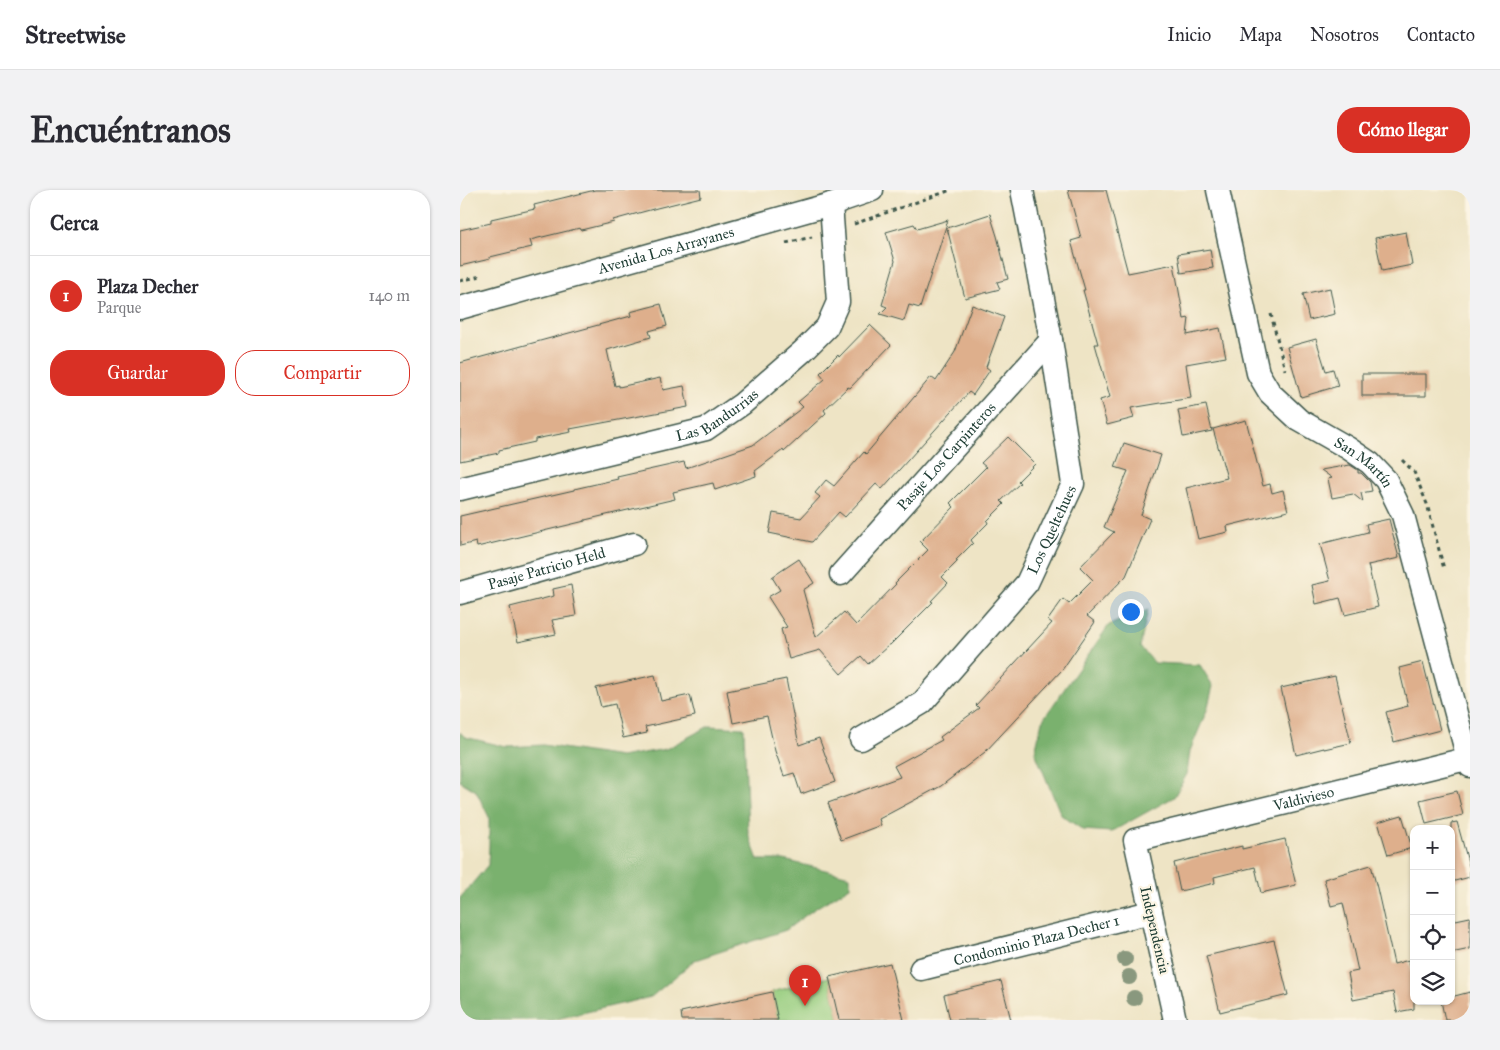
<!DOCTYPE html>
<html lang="es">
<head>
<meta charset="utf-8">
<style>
	:root { --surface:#fff; --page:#f2f2f3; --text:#2b2b33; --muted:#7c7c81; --line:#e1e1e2; --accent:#d93025 }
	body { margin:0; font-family:"IM FELL Great Primer",serif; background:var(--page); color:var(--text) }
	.controls { position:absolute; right:15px; bottom:15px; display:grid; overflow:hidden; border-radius:10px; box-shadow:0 1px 4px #0004 }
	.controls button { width:45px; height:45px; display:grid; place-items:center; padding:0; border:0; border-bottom:1px solid var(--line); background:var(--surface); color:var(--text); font:25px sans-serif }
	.you { position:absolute; left:670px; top:421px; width:18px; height:18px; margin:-12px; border:4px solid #fff; border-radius:50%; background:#1a73e8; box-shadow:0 0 0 8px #1a73e833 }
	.badge { display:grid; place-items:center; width:32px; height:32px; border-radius:50%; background:var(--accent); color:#fff; font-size:16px; font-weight:700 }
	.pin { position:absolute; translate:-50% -41px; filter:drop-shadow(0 1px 2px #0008) }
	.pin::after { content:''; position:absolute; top:26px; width:18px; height:15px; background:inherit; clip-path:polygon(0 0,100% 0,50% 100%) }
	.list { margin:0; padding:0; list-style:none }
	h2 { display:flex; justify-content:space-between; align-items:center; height:65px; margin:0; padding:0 20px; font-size:21px }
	h2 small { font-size:16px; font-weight:400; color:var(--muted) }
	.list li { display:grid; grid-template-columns:32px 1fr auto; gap:15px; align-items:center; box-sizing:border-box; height:80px; padding:0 20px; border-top:1px solid var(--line) }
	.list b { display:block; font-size:19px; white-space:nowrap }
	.list p { margin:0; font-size:16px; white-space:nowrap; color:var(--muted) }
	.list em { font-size:16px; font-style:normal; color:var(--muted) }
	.actions { display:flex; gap:10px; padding:15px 20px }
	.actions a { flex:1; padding:11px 0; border:1px solid var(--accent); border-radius:20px; text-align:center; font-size:18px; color:var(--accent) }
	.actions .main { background:var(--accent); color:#fff }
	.icon { flex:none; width:28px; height:28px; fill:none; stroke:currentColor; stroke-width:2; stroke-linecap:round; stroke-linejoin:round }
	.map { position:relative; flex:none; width:1010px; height:830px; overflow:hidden; border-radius:20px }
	header { display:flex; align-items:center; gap:30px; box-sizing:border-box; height:70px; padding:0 25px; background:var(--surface); border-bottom:1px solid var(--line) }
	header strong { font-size:24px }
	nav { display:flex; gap:28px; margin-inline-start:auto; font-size:18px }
	.intro { display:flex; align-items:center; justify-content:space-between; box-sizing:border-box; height:120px; padding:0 30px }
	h1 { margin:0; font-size:35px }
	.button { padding:12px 22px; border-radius:20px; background:var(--accent); color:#fff; font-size:18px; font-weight:700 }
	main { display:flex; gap:30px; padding:0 30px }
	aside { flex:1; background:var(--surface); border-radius:20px; box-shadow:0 1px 4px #0004 }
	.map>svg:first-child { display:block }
	.green { fill:#98ce80; stroke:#5c865a }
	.forest { fill:#7ab16e; stroke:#4c7751 }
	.building { fill:#deaf8c }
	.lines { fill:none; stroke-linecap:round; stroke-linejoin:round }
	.minor-casing { stroke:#3e564a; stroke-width:25 }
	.path { stroke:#3e564a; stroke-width:3; stroke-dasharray:4 4; stroke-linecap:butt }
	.minor { stroke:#fff; stroke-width:22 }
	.tree { fill:#89987e }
	.labels { text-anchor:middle; stroke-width:4.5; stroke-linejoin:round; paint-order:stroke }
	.street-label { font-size:15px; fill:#1f3d34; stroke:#fcf5e5 }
</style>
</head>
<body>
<header>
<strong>Streetwise</strong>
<nav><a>Inicio</a><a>Mapa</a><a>Nosotros</a><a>Contacto</a></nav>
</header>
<div class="intro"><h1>Encuéntranos</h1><a class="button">Cómo llegar</a></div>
<main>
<aside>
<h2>Cerca<small></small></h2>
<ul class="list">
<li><span class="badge">1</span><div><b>Plaza Decher</b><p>Parque</p></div><em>140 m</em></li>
</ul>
<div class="actions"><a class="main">Guardar</a><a>Compartir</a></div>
</aside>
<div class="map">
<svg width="1010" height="830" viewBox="0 0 1010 830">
	<rect width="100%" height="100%" fill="#fcf5e5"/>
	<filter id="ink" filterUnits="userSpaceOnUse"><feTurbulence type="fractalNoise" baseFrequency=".02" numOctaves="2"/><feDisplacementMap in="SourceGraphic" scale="10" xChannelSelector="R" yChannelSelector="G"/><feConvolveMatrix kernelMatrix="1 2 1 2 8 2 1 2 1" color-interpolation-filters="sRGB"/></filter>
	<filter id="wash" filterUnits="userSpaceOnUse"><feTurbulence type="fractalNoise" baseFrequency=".0096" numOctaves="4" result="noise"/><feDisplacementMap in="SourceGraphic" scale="20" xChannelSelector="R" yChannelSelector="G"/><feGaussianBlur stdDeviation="1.12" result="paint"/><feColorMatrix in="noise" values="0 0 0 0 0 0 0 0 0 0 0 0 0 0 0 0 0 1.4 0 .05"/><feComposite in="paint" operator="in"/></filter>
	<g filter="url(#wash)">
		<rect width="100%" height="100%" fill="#eee4c5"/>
		<path class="green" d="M369,787L379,830H318L312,802Z"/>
		<path class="forest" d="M688,420L680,457L695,473L740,475L753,496L747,520L730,561L727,584L714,607L651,642L623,640L601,625L575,562L582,531L649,435Z
			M249,536L284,538L288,643L298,670H324L390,686V697L354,719L326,740L235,770L191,807L92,830H0V708L28,675L29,656V627L16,601L0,591V542L5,547L47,557L83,555L160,567L206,559Z"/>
		<g id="blocks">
			<path class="building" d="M135,0H240L241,7L197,18L153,30L154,32L121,40L120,38L70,50L72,57L30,67V69L0,76V40L31,33V29L75,19L74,15Z
				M608,0H646L668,83L714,74L724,129L729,128L727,145L760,138L766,167L726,174L731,208L671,218L674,228L647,235L640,210L650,207L635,154H638L623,100H625L611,51L621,48Z
				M530,24L537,46L548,89L537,92L540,99L505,108L487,38Z
				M488,30L460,118L449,115L444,131L420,124L427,117L422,115L435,71L426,42L454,34L457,39Z
				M946,42L952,75L922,81L915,48Z
				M750,59L753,78L721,83L718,64Z
				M870,98L875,124L849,130L843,104Z
				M201,114L207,136L189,141L191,147L147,160L155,196L159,195V197L200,188L203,200L224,196L228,217L110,239L111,242L75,249V252L39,260V263L0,271V173L171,126L170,122Z
				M512,115L544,127L526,177L530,180L513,205L509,202L422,299L416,294L385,327L379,322L352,352L309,343L313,323L341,328L360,307L355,303L366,290L374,296L404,262L406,264L471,187L476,191L495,162Z
				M410,135L431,155L390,198L388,197L364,220L366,223L324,262L323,260L295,281L296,286L255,300L253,293L213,302L215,309L125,330V331L17,357L16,352L0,356V326L114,300V299L158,289L157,287L224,272L226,278L293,255L343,217L338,212L365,189L360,183L378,165L379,167Z
				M856,149L866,181L873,179L878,196L841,207L827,157Z
				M902,184H966V206H902Z
				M746,215L752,241L723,247L718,220Z
				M786,230L803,296L810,294L812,303L823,300L828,321L767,336L768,342L738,349L726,298L767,288L753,239Z
				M548,247L575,274L558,291L560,293L541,311L544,314L527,331L528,333L511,350L513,353L496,370L498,371L482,387L488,393L471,411L473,412L430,455H429L408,474L401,466L381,484L360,460L329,469L321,439L327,437L308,407L320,400L312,387L339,369L354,393L343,400L356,447L384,422L396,435L436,394L435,393L468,360L460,352L494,317L490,313L526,277L521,273Z
				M664,253L701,265L681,325L690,329L666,386L627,426L635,432L602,480L525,562L481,596L419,629L421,635L381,650L368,613L440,587L434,576L482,550L480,547L519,518L516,515L592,433L588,430L603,409L609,414L633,390L620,377L654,342L644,337L668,281L655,277Z
				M890,275L898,280V283H901L910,292L912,301L901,303L903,312L893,304L872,308L868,289L872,288L861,280Z
				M929,329L939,368L908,375L918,417L885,425L880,408L856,414L852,395L870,391L860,354L908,342L906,334Z
				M111,395L116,426L92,430L96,444L58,452L50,417L94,406L93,399Z
				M963,472L980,540L934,552L926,522L948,516L939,478Z
				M195,485L201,511L230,505L235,526L185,537L187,543L163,548L155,514L141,517L136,498Z
				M875,486L891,553L864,559V558L836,565L821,498Z
				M326,489L339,555L359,548L375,592L341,604L334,583L324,586L315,561L307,526L273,533L267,501Z
				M997,601L1003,625L966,634L960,610Z
				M942,625L952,658L928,665L918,632Z
				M997,632L1010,679V687L991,692V633Z
				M825,649L836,695L801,703L795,677L754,687L755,693L720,701L714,673L782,656V659Z
				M911,675L917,698L934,774L949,770L954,793V819L937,822L933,802L893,810L888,783L898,781L883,713L871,716L864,689Z
				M1010,727V759L991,763V731Z
				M814,750L828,805L760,822L746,766Z
				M430,773L444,830H379L369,787Z
				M541,791L551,830H490L484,805Z
				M312,802L318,830H222L221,822Z
				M1010,802V830H985L981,811H991V807Z"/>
		</g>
	</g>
	<g filter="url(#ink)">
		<use href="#blocks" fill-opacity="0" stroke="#3e564a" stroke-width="1"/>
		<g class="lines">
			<g class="minor-casing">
				<g id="minor">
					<path id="s1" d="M758,0L798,183L810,203L839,230L888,258L910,273L926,290L943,325L1010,576"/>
					<path id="s2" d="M0,118L371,14L412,0"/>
					<path id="s3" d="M0,299L246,239L282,214L343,161L367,137L378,112L371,14"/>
					<path id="s4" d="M381,384L591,150"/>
					<path id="s5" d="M0,403L174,354"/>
					<path id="s6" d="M401,549L462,513L567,393L613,294L591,150L562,0"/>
					<path id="s7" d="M461,779L691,722"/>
					<path id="s8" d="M715,830L675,650L1010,568"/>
				</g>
			</g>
			<path class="path" d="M394,34L491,0
				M326,53L352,47
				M0,91L21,86
				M811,124L825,180
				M942,270L954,282L967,314L984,379"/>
			<use href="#minor" class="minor"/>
		</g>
		<g class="tree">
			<circle cx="665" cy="769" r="8"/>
			<circle cx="669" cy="787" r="8"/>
			<circle cx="674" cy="808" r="8"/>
		</g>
	</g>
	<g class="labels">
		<g class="street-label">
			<text dy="5" stroke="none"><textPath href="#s2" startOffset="214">Avenida Los Arrayanes</textPath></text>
			<text dy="5" stroke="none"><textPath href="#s3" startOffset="269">Las Bandurrias</textPath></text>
			<text dy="5" stroke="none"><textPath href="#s4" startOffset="158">Pasaje Los Carpinteros</textPath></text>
			<text dy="5" stroke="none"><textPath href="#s1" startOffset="328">San Martín</textPath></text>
			<text dy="5" stroke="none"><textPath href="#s6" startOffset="289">Los Queltehues</textPath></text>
			<text dy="5" stroke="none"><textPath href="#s5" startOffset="90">Pasaje Patricio Held</textPath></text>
			<text dy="5" stroke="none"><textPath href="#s8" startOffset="358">Valdivieso</textPath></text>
			<text transform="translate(695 740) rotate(77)" y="5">Independencia</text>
			<text dy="5" stroke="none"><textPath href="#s7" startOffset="119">Condominio Plaza Decher 1</textPath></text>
		</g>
	</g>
</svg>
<div class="controls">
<button>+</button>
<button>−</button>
<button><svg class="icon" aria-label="locate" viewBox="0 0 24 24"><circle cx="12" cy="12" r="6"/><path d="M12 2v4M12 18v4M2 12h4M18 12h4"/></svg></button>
<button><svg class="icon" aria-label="layers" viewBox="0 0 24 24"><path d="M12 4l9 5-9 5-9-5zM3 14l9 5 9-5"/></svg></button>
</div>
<div class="you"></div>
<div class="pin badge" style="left:345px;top:816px">1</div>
</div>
</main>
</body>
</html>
